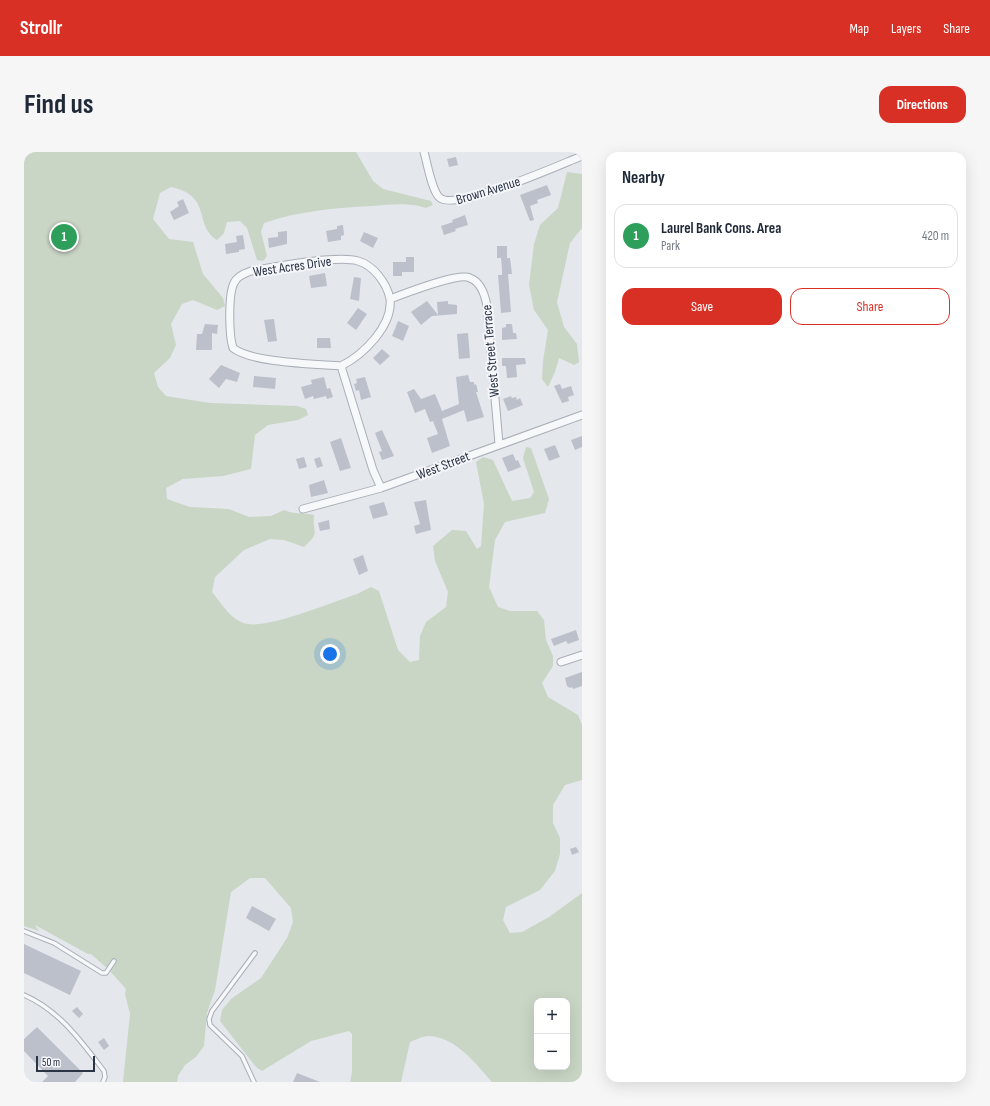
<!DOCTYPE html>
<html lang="en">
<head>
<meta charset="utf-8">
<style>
	:root { --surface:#fff; --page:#f6f6f7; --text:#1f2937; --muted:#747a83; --line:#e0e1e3; --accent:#d93025 }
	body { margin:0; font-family:"Sofia Sans Condensed",sans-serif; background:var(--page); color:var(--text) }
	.controls { position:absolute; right:12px; bottom:12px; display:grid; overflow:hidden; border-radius:8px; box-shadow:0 4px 16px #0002 }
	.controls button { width:36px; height:36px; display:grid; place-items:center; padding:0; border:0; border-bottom:1px solid var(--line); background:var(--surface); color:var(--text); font:20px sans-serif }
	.scale { position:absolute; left:12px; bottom:10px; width:59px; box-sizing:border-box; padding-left:4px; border:2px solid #2b3445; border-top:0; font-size:11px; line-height:14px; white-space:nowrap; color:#2b3445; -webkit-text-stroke:3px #f4f6f9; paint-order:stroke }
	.you { position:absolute; left:306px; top:502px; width:14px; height:14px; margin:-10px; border:3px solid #fff; border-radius:50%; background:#1a73e8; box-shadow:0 0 0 6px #1a73e833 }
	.badge { display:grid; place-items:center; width:26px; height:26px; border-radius:50%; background:var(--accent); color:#fff; font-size:13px; font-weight:700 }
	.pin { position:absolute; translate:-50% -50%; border:2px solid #fff; box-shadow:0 1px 4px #0006 }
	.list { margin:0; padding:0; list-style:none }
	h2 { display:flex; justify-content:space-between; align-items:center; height:52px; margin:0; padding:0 16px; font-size:17px }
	h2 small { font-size:13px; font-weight:400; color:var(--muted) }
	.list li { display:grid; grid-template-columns:26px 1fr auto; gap:12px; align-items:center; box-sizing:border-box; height:64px; margin:0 8px 8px; padding:0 8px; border:1px solid var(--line); border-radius:12px }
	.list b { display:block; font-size:15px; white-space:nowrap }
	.list p { margin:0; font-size:13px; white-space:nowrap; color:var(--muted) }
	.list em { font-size:13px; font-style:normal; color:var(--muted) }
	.actions { display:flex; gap:8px; padding:12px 16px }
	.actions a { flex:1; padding:9px 0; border:1px solid var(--accent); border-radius:12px; text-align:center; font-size:14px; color:var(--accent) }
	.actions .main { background:var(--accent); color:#fff }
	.map { position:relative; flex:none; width:558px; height:930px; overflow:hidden; border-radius:12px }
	header { display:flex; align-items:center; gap:24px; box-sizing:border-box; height:56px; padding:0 20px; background:var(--accent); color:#fff }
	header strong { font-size:19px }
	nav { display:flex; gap:22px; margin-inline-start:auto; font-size:14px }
	.intro { display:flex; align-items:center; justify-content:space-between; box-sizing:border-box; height:96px; padding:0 24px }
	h1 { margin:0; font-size:28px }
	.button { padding:10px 18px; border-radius:12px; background:var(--accent); color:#fff; font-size:14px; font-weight:700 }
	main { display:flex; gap:24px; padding:0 24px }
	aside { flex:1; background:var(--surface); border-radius:12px; box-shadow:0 4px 16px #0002 }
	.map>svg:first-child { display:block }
	.green { fill:#c9d6c5; fill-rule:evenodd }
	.building { fill:#bbc0ca }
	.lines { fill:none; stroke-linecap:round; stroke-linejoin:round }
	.lane-casing { stroke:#a9aeb7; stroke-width:5.5 }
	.street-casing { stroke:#a9aeb7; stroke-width:9 }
	.lane { stroke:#f7f8fa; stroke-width:3.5 }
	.street { stroke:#f7f8fa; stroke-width:7 }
	.labels { text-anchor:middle; stroke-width:4; stroke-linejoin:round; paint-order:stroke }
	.street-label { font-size:14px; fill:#2b3445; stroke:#f4f6f9 }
</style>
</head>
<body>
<header>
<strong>Strollr</strong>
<nav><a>Map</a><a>Layers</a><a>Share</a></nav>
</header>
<div class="intro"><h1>Find us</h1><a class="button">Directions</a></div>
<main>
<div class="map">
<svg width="558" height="930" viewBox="0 0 558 930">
	<rect width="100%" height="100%" fill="#e4e7ec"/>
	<path class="green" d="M0,0H332L349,29L359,37L407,49L409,53L402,56C385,50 366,53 347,54C311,56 274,59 240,71L237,80L243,104L239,109L233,108L223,76L216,69L203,70L200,81L193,88C169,73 189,44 147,35L136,41L129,67L145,87L169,90L179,122L199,146L201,154L193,158L169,148L158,152L147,172L152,193L146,206L130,221L134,235L142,244L186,251L273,254L282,257L284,263L274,268L244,273L231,283L227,317L199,324L159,327L142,336L143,347L166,355L205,357L225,365L247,364L260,358C271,363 279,360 290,363C288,382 297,380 280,395L260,388L246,387L220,398L191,425L188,440C198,452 208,470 224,472C246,476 309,450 333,442L347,435L355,439L374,498L386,510L395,508L396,484L402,470L422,455L424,440L411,409L409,394L428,378L442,379L453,397L457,394L460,352L452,310L459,305L469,308L488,349L506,346L510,340L499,306L502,295L507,296L525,347L521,361L481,370L471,388L465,435L474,455L486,459H513L520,468L522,488L529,504V514L518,531L524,545L554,563L558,573V628L541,633L529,653V671L536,686V702L531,719L516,738L482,755L479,768L486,781L498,780L525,765L558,741V930H468C452,912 431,884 404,884C399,884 391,888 386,890L377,930H326L328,920V882L325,879L287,889L238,919L232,915L196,869L198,858L207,847L237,826L263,786L269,770L267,756L241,726H226L207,740L191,838L183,861L180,894L172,905L161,913L154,924L153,930H99L106,862L101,842L102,837L85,818L67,802H64L11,773L15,779L0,774ZM513,849H543V915H513Z
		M543,20L558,22V76L546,91L533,150L540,175L553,192L555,210L550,213L535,206L531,220L524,235L518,227L519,209L524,178L510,158L505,133L510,92L516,73L534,56Z"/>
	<path class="building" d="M432,5L434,13L425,15L423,7Z
		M523,33L527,43L513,48L514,51L506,54L510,68L506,69L496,43Z
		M159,47L165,61L150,68L146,60L155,54L153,50Z
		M441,63L444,73L431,77L432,79L420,83L417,74L429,70L428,68Z
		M319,73L320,83L317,84V88L304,90L302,79L313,77V74Z
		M263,79V92L245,96L244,86L254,85V80Z
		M340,80L354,86L349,96L336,89Z
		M219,83L221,97L215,98V100L202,102L201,92L213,90L212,84Z
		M473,94H483V106H486L488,122H484L487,160L477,161L474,123H478V117L477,106H473Z
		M382,105H390V120H378V124H369V110H382Z
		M301,121L303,134L287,136L285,124Z
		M330,125L337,126L335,149L326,147Z
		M403,149L414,163L413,150L424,149V152L433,153V162L408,164L397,173L387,160Z
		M334,156L343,162L332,178L323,171Z
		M250,167L253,189L244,190L240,168Z
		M374,169L385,174L379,189L368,184Z
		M181,172L194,173L193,182L188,181V198H172L173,182H178Z
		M482,172H488L489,181H492L493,187L478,188V176L482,175Z
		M444,181L446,206L435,207L433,182Z
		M293,186H306L307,196H293Z
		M358,197L366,204L356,213L349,206Z
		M478,206H501L502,212L492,213L493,225L483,226L482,214H478Z
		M197,213L216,221L213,230L202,227L195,236L185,227Z
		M444,223L446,230H450V233L452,232L454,240H452L460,265L443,270L440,258L418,267L426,294L408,301L403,286L414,282L409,269L406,270L401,257L391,261L383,240L390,237L397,247L411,242L418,259L435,252L432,225Z
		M230,224L252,226L251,237L229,235Z
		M300,225L303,237L306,236L309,245L303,247L302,244L290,247L289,244L281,247L277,235L288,232L287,228Z
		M341,225L347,245L337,248L335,238L332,239L330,232L333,231L332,227Z
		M536,232L538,237L547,234L550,243L544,245L545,249L538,251L530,234Z
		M487,244L488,246L492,245L493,248L496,246L499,253L484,259L479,247Z
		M358,278L370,304L358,308L355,300L358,299L351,281Z
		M558,284V295L551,298L547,288Z
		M317,286L327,316L316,319L306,290Z
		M531,293L536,305L525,309L520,297Z
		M489,302L492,309L494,308L497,315L484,320L478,306Z
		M280,305L283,315L275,317L272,307Z
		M296,305L299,314L293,316L290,307Z
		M300,328L304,341L287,345L285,333Z
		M402,348L407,378L392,382L390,374L396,372L390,350Z
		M360,350L364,363L349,367L345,354Z
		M305,368L306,377L296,379L294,371Z
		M339,403L344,419L335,423L329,407Z
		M552,478L555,488L544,492L542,489L530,494L527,487Z
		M558,520V534L549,537L548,535L546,536L543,534L541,526Z
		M552,695L555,700L548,703L546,697Z
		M228,754L252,767L245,779L222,766Z
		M0,792L57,819L46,843L0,821Z
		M53,855L59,862L55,866L48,859Z
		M13,875L59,921L51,930H18L24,924L0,899V887Z
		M80,886L85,894L80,898L74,890Z
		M273,921L296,930H269Z"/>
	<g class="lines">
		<g class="lane-casing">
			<path id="lane" d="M0,779L30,791L78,821H82L90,809
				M0,843C35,858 57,889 80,919L81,925L79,930
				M230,930L218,904L186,873L185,867L188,859L231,801"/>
		</g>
		<g class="street-casing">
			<path id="street" d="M400,0C403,10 408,40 416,46C433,59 535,13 558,4
				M317,214C292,212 228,211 209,196C205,184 204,143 210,131C213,124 221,121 227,119C251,115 312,103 334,109C349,113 363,131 366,147
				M357,336L349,318L317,214C339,203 369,174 366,147C380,142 435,120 446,126C457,130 461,143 463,154L475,292
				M279,357L357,336L558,263
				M537,510L558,503"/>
		</g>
		<use href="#lane" class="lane"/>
		<use href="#street" class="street"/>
	</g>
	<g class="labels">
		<g class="street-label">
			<text transform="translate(464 38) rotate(-17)" y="5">Brown Avenue</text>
			<text transform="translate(268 114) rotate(-8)" y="5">West Acres Drive</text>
			<text transform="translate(466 199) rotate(-95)" y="5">West Street Terrace</text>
			<text transform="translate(419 313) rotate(-21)" y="5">West Street</text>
		</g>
	</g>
</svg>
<div class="controls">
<button>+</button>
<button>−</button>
</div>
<div class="scale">50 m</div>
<div class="you"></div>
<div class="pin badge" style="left:40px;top:85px;background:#2e9e5b">1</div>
</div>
<aside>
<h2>Nearby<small></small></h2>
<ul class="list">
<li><span class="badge" style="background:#2e9e5b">1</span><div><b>Laurel Bank Cons. Area</b><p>Park</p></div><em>420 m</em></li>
</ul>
<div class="actions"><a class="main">Save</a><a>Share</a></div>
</aside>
</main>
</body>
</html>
